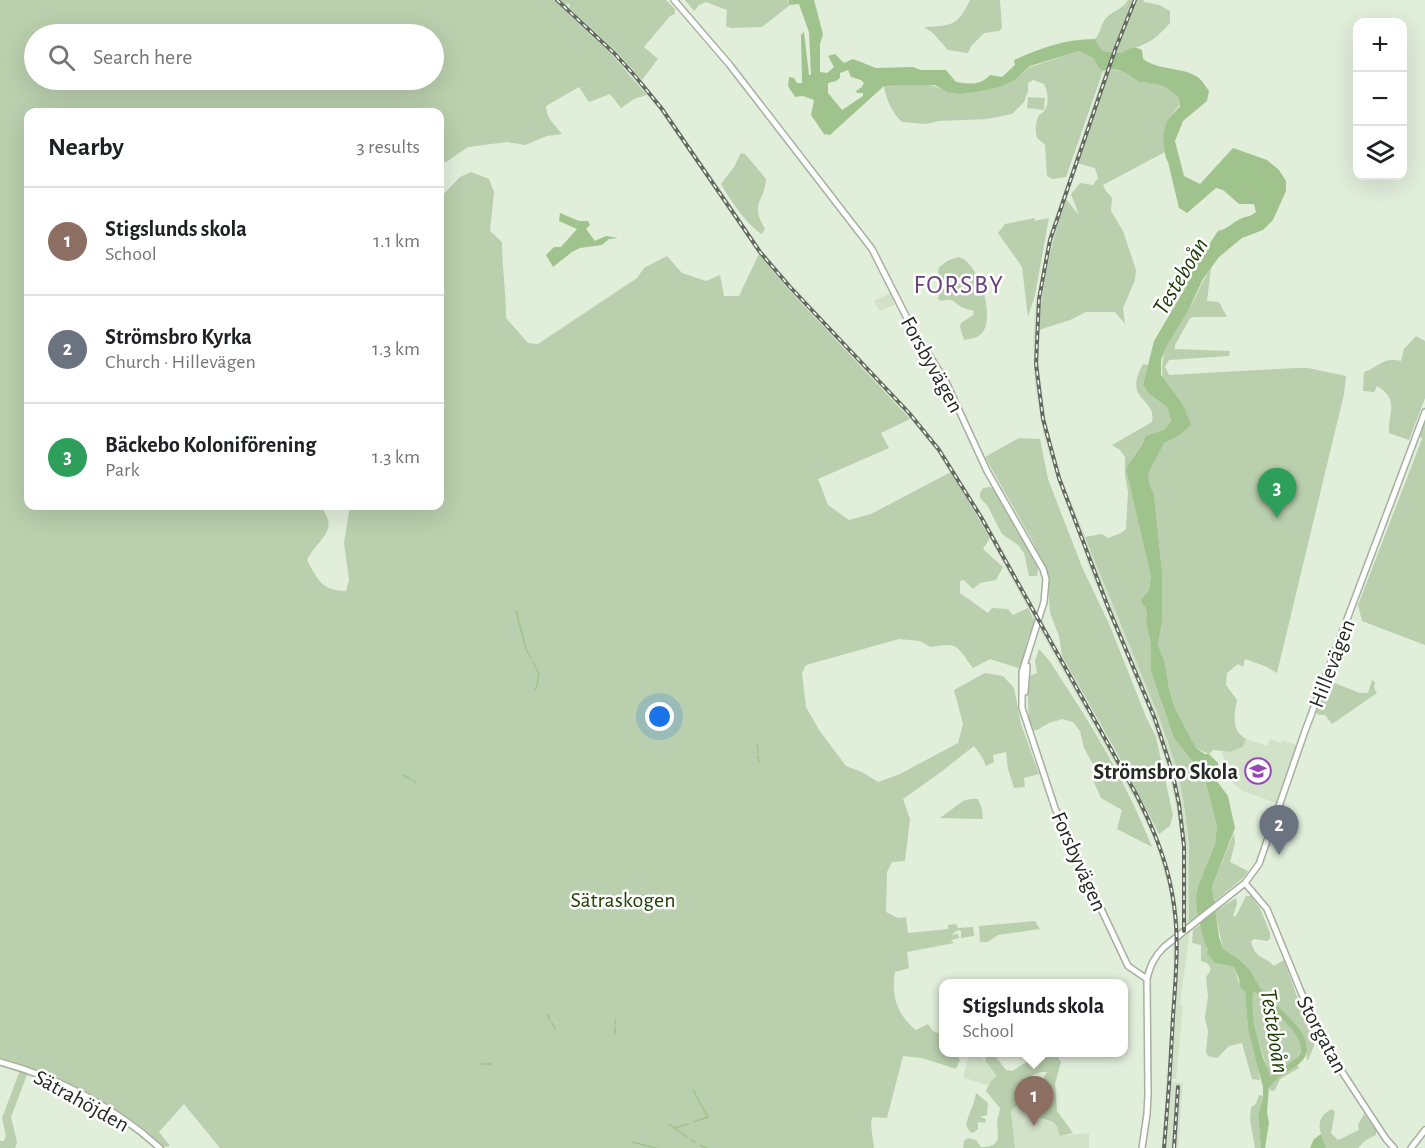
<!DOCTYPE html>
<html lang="en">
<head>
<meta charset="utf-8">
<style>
	:root { --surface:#fff; --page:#f6f6f6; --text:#202124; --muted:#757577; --line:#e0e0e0; --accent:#7c3aed }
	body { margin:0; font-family:"Alegreya Sans",sans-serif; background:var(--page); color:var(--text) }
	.controls { position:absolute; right:18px; top:18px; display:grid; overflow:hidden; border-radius:12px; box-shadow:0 6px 24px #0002 }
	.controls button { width:54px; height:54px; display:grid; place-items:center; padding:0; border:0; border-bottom:2px solid var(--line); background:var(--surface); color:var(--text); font:30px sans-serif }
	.you { position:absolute; left:660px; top:717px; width:21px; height:21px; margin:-15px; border:4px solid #fff; border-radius:50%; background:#1a73e8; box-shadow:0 0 0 9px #1a73e833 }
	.badge { display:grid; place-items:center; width:39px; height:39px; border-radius:50%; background:var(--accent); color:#fff; font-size:20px; font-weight:700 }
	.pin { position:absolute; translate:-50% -50px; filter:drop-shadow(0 2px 3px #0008) }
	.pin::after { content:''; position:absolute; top:32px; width:21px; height:18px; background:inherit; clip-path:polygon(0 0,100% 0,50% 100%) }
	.popup { position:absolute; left:939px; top:979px; width:189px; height:78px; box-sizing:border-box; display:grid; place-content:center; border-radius:12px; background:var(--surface); filter:drop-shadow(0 2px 4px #0005); font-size:20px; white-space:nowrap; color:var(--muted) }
	.popup b { font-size:22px; color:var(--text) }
	.popup::after { content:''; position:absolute; left:50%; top:100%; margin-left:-12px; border:12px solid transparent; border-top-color:var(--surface) }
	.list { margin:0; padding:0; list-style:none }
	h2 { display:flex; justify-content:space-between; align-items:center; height:78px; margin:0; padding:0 24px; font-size:26px }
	h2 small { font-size:20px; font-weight:400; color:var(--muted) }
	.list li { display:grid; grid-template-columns:39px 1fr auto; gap:18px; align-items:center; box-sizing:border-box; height:108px; padding:0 24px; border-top:2px solid var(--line) }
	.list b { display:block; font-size:22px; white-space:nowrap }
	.list p { margin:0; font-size:20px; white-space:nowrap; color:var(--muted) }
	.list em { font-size:20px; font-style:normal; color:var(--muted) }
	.icon { flex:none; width:33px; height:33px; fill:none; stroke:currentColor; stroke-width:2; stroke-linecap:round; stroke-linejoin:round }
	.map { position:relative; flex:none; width:1425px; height:1148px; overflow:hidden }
	.search { position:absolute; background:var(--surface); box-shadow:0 6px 24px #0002; left:24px; top:24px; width:420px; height:66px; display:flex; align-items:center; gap:15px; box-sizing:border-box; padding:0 21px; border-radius:33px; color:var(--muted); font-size:22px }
	.panel { position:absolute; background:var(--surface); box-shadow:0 6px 24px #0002; left:24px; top:108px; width:420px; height:402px; border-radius:12px }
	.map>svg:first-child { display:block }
	.built { fill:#d1e2c9 }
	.green { fill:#b9cfad; fill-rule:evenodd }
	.water { fill:#a0c28d; fill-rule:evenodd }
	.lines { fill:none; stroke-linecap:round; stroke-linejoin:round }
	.stream { stroke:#a0c28d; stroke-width:1.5 }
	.river { stroke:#a0c28d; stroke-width:6 }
	.minor-casing { stroke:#a5b19f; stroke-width:8 }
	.minor { stroke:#fff; stroke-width:5 }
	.rail-casing { stroke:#636a5f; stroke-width:4 }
	.rail { stroke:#fff; stroke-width:1.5; stroke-dasharray:4.5; stroke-linecap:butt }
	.labels { text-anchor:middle; stroke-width:5; stroke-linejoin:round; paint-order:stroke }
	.street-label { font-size:22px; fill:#242922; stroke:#fff }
	.poi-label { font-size:22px; font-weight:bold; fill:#242922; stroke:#fff; text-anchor:end }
	.park-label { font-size:22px; fill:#214108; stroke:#fff }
	.water-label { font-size:24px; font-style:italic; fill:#1a3900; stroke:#fff }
	.quarter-label { font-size:26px; letter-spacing:1.5px; fill:#69427b; stroke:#fff }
</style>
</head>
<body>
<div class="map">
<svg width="1425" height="1148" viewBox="0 0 1425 1148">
	<rect width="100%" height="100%" fill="#e1eeda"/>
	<path class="built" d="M553,0H561L617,52L637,75L664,108L762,251L792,285L911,412L941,448L996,538L1038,617L1036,623L979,519L937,451L907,415L788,289L759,254L660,111L634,78L613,56Z
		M1112,49L1117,51L1056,229L1045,275L1038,338L1040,385L1049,435L1061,477L1159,717L1177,769L1184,804L1190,864L1189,922L1182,928L1184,868L1181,831L1168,769L1148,709L1086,560L1087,556L1057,478L1044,436L1035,385L1033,338L1035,312L1048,239Z
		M891,292L896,304L880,311L874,301Z
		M1042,624L1138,793L1158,836L1174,891L1180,930L1175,934L1170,892L1154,838L1133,796L1040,630Z
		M1246,739L1267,746L1270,739L1281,743L1282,740L1297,745L1276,803L1242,791L1231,781L1222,752H1230L1243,747Z
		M1190,931L1180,1003L1183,1007L1176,1079H1166V1075L1168,1074L1174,982L1173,945Z
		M972,1052L978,1053L997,1076L986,1085L963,1077L969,1056Z
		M1166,1081L1183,1083L1178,1148H1163Z
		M1022,1103L1031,1105L1030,1111L1040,1119L1049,1121L1057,1127L1060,1136L1089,1133V1148H1015L1011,1113L1012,1108Z"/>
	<path class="green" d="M0,0H666L675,9V14L670,16L644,47L658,59L642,80L617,52L570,9L569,3L562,8L613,56L647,95L634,99L621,108L610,94L589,102L579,87L546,106C546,118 555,125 562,134L547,136L525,145L507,142L468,147L446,162L440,163V112H28V506H320C341,531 318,538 307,560C317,579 322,591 346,591L349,580L344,543L350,506H440V198L460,177L471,172L489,179L494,192L490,231L502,242C502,267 506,292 506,318L528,343L538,344L637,278L644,268L667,256L682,273L706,281L720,275L724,296H739L759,254L788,289L910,419L881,433L889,448L818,479L828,505L849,520L871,514L951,472L990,538L983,549L1003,567L996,580L980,583L973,589L964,580L960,581V593L988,613L992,608L1008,609L1013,615L1028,608L1035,622L1027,641L1021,669L990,659L973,668C956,645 959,642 930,647L920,641L899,639L806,665L802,673L806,707L819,730L846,766L862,772L878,782L900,774L958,743L963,724L954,690L985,673L1003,676L1014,688L1021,724L1039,774L1024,778L1025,787L1014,788L1008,769L1006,752L993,755L994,762L986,766L982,757L974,746L941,772L903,799L910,819L905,861L892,862L887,872L886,912L898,918L906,917L908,933L948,929V925L956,924L958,928L973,927L974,936L961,938V931L958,930L951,935L958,934L959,938L951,940L954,943L907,952L909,968L895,972C891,995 897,1015 916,1030L928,1024L934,1032L944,1034V1052L954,1053L960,1060L956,1069L922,1058L903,1056L887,1118L872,1117L871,1125L874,1148H220L184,1104L159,1132L170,1146L157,1148L128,1123L71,1089L28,1072L11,1117L17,1142L15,1148H0V1141H4L6,1136L2,1118L20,1070L0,1064ZM34,34H434V80H34Z
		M685,0H787L790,5L762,27L731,28L726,26L727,10L706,2L699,5L694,11Z
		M970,0H1000L1002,28L999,31L984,33L971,46L968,53L948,50L933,33L924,27C951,26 958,26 970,0Z
		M1128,0H1144V2L1159,5L1170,11V23C1161,33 1153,41 1140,46C1133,49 1128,48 1122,53L1102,51L1095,39C1101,33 1100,25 1106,18C1113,11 1123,9 1128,0Z
		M1079,51L1093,58L1098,67L1103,71L1066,177L1052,179L1047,176L1045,145C1043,142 1040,141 1038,139C1034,134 1036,120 1039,115C1050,110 1049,93 1044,84L1033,80L1028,83V91L1024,102L1012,114L987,119L939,121L926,124L902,122C892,113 886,99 884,86C908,88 926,78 947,92L1016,79L1030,67Z
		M1111,70L1123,71L1144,83L1153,82L1171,89L1179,98L1180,104L1170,117L1165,129V152L1103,185L1106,191L1112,198L1111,211L1123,231L1136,270L1135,280L1123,308L1125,324L1115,312H1086L1070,320L1039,330C1042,284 1051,242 1066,199L1079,215L1071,194L1080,183L1093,185L1098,178L1095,168L1077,163L1108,72Z
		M1028,97L1045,98L1044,110L1027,108Z
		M741,153L745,154L766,179C765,202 749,202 765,229L762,234C747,225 730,200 721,184L734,167Z
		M1035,218L1034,221L1049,218L1035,295L1028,317L1022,267L998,233L1005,224Z
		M959,257C981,264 996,321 981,334C977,338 969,339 964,340L960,327L961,323L973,315L974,311C971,310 967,309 964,308C953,304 956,297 941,301L938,299L942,284L938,271L939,267L949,260Z
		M1211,268L1207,301L1219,302L1227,317H1194L1190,318L1175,345V349L1230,351L1229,356L1169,360L1165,367L1169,375L1296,368H1308L1346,376L1344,394L1277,673L1265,666L1245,659L1243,667L1238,664L1227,673L1226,685L1237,700C1234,714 1231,731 1246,739L1243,747L1230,752L1213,750L1209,754L1196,748L1175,708L1169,689L1165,663L1158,645L1162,622V571L1154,494L1150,486L1148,474L1164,442L1178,436C1170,406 1154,375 1167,345C1172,332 1182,321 1189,309C1197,296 1202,281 1211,268Z
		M1416,336L1425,341V398L1409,440L1389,433C1388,411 1400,400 1377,386L1374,392L1363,391L1364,372C1380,367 1381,357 1401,361L1404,349Z
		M1143,364L1148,365L1143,385L1149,394L1167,407L1171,421L1164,430L1145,436C1141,450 1130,457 1126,470L1151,577L1149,590L1144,607L1147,612L1146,623L1151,644V672L1174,738L1204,776L1217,826L1215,844L1198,886L1196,896L1198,915L1189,922V846L1184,804L1177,769L1159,717L1085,537L1102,534L1108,538L1121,533L1126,529L1128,492L1125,475V457L1120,450L1112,445L1152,422C1157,397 1122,402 1143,364Z
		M1425,418V645L1362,621L1358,605L1422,439L1419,435Z
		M1019,438L1040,439L1048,479L1082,567L1110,626L1146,717L1156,737L1173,815L1170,826L1159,834L1122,762L1062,656L1059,636L1050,613L1047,572L1033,542L985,457Z
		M990,487L996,491L1038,567L1037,576H1029L1024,553L1018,545L1002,534L987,505L980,498V493L983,488Z
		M1039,649C1051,661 1059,676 1069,691C1101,740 1130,792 1152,847L1117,829L1122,810L1101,798L1094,782V766L1084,748L1080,731L1073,722L1062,719L1049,723L1037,730H1031L1029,722L1027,681L1029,676L1037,673L1035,661Z
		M1327,680L1360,693H1368L1372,680L1375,682L1374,688L1377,693L1332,724L1325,715H1319L1315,712Z
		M971,799H978L982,809L983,819L940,818L963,801Z
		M1234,833L1235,843L1230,862L1248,871L1244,877L1214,902L1212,887Z
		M1246,896H1251L1260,908L1270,933V939L1267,941L1255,939L1251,941C1255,960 1264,955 1274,966L1284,960L1303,1013L1314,1035V1046L1308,1060L1307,1061L1306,1048H1302L1295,1061L1299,1068L1280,1079L1275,1090L1272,1091L1270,1090C1270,1057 1245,1026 1253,992L1261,989L1250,970L1240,960L1223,949L1215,911L1236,898L1237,904L1233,916H1236Z
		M1035,921L1040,929L998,935L988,942H980L979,926Z
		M1201,924L1204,941L1215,963L1234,967L1239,983L1245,992L1248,1029L1257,1057L1260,1080L1252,1079L1242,1043L1229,1046L1217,1058L1208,1056L1206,1052L1208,1031L1205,1018L1208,996L1206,977C1213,969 1212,964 1201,961V945L1192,943L1193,930Z
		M987,1053H993L1006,1070L1012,1071L1042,1053H1055L1061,1062L1055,1084L1057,1111L1073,1133L1060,1136C1058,1133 1059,1130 1057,1127C1053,1118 1037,1119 1029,1115L1031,1105L1022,1103L1013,1108L1011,1113L1015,1148H963L964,1141L968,1138L976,1140L981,1147C1002,1147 998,1136 997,1123C997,1118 1000,1113 1000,1108L986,1091L990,1082L997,1076L985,1061ZM1041,1072H1047L1043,1079L1024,1083L1023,1079Z
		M976,1093L988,1103L987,1115L980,1117L986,1119L985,1123L978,1122V1129L973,1133L970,1132L966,1125C969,1112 974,1106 976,1093Z
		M1259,1095L1263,1096L1258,1116L1261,1148H1255L1250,1120L1251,1107L1256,1104Z
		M1332,1109L1335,1112L1331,1133L1338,1140L1359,1130L1358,1125L1364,1114L1376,1130V1135L1366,1140L1358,1148H1326C1321,1133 1312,1119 1332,1109Z"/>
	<path class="water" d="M788,0H814L823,34L820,44V72L827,73L834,67L828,56L835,54L844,63L853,59L876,68L913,67L921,70H946L956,82C969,84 980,86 990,75L1002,77L1015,65L1014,60C1041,48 1065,39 1095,39L1102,51L1122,53C1129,48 1134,46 1142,50L1143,59C1161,72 1185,66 1200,79C1203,82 1206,87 1209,91L1207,101L1183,121L1175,141L1184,176L1200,184L1233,148L1267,160L1279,170L1286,181V191L1273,220L1263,230L1242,238L1219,257L1203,279L1188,311L1168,343L1161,360V375L1183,405L1191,425L1178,436L1164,443L1148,474L1150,486L1154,494L1162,571V622L1158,645L1165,663L1169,689L1175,708L1196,748L1205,754H1209L1218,763L1216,780L1228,796L1235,828L1212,887L1219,937L1223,949L1240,960L1250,970L1261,989L1253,993L1252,1005L1254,1025L1263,1058L1270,1074L1267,1112L1269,1123L1265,1148H1261L1258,1116L1263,1097V1087L1248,1029L1245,992L1240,987L1239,979L1234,967L1215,963L1207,953L1208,950L1204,941L1197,911L1196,896L1198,886L1215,844L1217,826L1204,776L1174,738L1151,672V644L1146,623L1147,612L1141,600L1149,590L1151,577L1126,470C1130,457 1142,450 1145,436L1164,430L1171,421L1167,407L1149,394L1143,385L1154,341L1184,290L1191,272L1218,231C1228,229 1233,222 1242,218C1248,216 1250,217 1256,212L1254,204H1239L1223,190L1216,188L1187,213L1179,208L1168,162C1163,153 1162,131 1167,122C1170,116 1176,111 1180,106L1179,98C1165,84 1159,84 1140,82C1127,74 1120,66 1103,71L1098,67L1093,58L1079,51L1030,66L1016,79L1002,86L981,91L959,94L947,92L935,85L884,86L830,135L824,134L811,115L814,100L803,96L795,97L788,86L789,77L794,78L797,83H802L801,35L804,32L809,75H811L809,32L799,4L790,5ZM848,70L851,77L861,80L864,83L862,87L856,91L857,93H863V96L842,110L828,93V83L836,81L840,78V73Z
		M560,213L579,221H588L590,225L586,229L595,241L606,236L618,238L609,239L602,245L580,248L572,252L553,267L546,255L554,247H561L577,229L559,221Z
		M1321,1134L1326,1148H1310L1314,1139Z"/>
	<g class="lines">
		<path class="stream" d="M516,611L526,649L531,658
			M533,662L539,674L537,684
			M535,690L537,685
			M757,745L758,753
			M758,756L759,762
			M403,775L410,779
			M412,780L416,783
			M547,1014L550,1020
			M552,1023L555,1028
			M615,1024V1020
			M615,1027V1034
			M479,1064H483
			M485,1064H491
			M693,1090L708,1117L693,1122
			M669,1124L687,1137
			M675,1128L688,1124
			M691,1140L695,1142
			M632,1142L656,1148
			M700,1145L707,1148"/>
		<path class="river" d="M1255,987L1295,1028C1323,1067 1277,1063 1266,1088"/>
		<g class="minor-casing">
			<path id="minor" d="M674,0L729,64L872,249L912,328L946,382L987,471L1043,569L1046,579L1044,602L1022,672V708L1055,808L1070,843L1128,966L1147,979
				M1025,692L1027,666
				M1245,883L1267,909L1320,1038L1386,1139L1394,1148
				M0,1062C59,1078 114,1107 160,1148
				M1142,1148L1147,1114L1148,1094L1147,979C1150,966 1154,957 1164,947L1245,883L1259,864L1305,731L1425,412
				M1411,1148L1425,1130"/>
		</g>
		<use href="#minor" class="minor"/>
		<g class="rail-casing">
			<path id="rail" d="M557,0L615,54L635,76L662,109L760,252L790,287L909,413L939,450L981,517L1136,794C1152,826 1166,858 1172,893C1180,934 1176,974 1173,1016C1171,1060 1168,1104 1164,1148
				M1135,0L1115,50L1050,240L1039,299L1036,364L1043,419L1059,478L1108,607L1155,719L1172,771L1179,804L1184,846V931
				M1174,1148L1178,1087"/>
		</g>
		<use href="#rail" class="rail"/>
	</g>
	<defs>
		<g id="school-ring" transform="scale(1.35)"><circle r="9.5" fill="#fff" stroke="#9647b7" stroke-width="1.5"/><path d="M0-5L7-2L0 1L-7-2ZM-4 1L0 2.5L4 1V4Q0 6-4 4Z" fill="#9647b7"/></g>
	</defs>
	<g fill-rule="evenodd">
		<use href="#school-ring" x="1258" y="771"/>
	</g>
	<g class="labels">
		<g class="street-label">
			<text transform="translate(933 364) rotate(61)" y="8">Forsbyvägen</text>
			<text transform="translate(1331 663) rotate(-69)" y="8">Hillevägen</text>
			<text transform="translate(1080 861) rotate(66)" y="8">Forsbyvägen</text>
			<text transform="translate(1323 1034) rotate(62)" y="8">Storgatan</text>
			<text transform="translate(82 1100) rotate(29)" y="8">Sätrahöjden</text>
		</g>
		<g class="poi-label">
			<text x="1238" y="779">Strömsbro Skola</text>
		</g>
		<g class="park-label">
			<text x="623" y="907">Sätraskogen</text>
		</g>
		<g class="water-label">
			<text transform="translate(1180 276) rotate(-59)" y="8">Testeboån</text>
			<text transform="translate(1275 1031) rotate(81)" y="8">Testeboån</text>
		</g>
		<g class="quarter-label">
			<text x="959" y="293">FORSBY</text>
		</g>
	</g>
</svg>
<div class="controls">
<button>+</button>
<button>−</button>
<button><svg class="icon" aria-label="layers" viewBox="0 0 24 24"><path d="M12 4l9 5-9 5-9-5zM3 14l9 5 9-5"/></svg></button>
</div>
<div class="you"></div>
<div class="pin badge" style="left:1034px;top:1126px;background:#8d6e63">1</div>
<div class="popup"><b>Stigslunds skola</b>School</div>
<div class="pin badge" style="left:1279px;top:855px;background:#6b7280">2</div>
<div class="pin badge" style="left:1277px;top:518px;background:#2e9e5b">3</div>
<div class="search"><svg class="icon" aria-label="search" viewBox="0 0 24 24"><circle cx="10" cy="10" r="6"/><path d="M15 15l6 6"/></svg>Search here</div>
<section class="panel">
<h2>Nearby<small>3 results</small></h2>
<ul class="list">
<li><span class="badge" style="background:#8d6e63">1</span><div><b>Stigslunds skola</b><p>School</p></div><em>1.1 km</em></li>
<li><span class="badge" style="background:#6b7280">2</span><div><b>Strömsbro Kyrka</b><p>Church · Hillevägen</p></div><em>1.3 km</em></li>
<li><span class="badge" style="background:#2e9e5b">3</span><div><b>Bäckebo Koloniförening</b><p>Park</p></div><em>1.3 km</em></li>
</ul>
</section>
</div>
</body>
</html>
